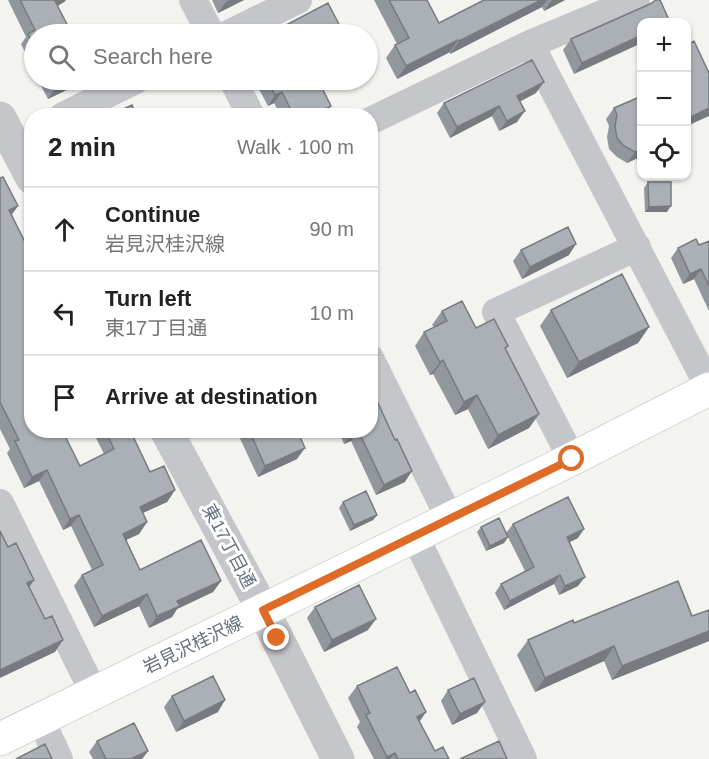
<!DOCTYPE html>
<html lang="en">
<head>
<meta charset="utf-8">
<style>
	:root { --surface:#fff; --page:#f6f6f6; --text:#222; --muted:#767676; --line:#e0e0e0 }
	body { margin:0; font-family:Arial,"Noto Sans JP",sans-serif; background:var(--page); color:var(--text) }
	.controls { position:absolute; right:18px; top:18px; display:grid; overflow:hidden; border-radius:12px; box-shadow:0 2px 4px #0004 }
	.controls button { width:54px; height:54px; display:grid; place-items:center; padding:0; border:0; border-bottom:2px solid var(--line); background:var(--surface); color:var(--text); font:30px sans-serif }
	.stop { position:absolute; width:18px; height:18px; margin:-14px; border:4px solid #de6b26; border-radius:50%; background:#fff }
	.stop.end { background:#de6b26; border-color:#fff; box-shadow:0 2px 6px #0008 }
	.list { margin:0; padding:0; list-style:none }
	h2 { display:flex; justify-content:space-between; align-items:center; height:78px; margin:0; padding:0 24px; font-size:26px }
	h2 small { font-size:20px; font-weight:400; color:var(--muted) }
	.list li { display:grid; grid-template-columns:39px 1fr auto; gap:18px; align-items:center; box-sizing:border-box; height:84px; padding:0 24px; border-top:2px solid var(--line) }
	.list b { display:block; font-size:22px; white-space:nowrap }
	.list p { margin:0; font-size:20px; white-space:nowrap; color:var(--muted) }
	.list em { font-size:20px; font-style:normal; color:var(--muted) }
	.icon { flex:none; width:33px; height:33px; fill:none; stroke:currentColor; stroke-width:2; stroke-linecap:round; stroke-linejoin:round }
	.map { position:relative; flex:none; width:709px; height:759px; overflow:hidden }
	.search { position:absolute; background:var(--surface); box-shadow:0 2px 4px #0004; left:24px; top:24px; width:354px; height:66px; display:flex; align-items:center; gap:15px; box-sizing:border-box; padding:0 21px; border-radius:33px; color:var(--muted); font-size:22px }
	.panel { position:absolute; background:var(--surface); box-shadow:0 2px 4px #0004; left:24px; top:108px; width:354px; height:330px; border-radius:24px }
	.map>svg:first-child { display:block }
	.lines { fill:none; stroke-linecap:round; stroke-linejoin:round }
	.secondary-casing { stroke:#b6b9be; stroke-width:34 }
	.minor { stroke:#c4c6ca; stroke-width:28 }
	.tertiary { stroke:#c4c6ca; stroke-width:33 }
	.secondary { stroke:#fff; stroke-width:33 }
	.wall { fill:#92979d }
	.shaded-wall { fill:#777b7f }
	.building { fill:#aab0b6; stroke:#777b7f; stroke-width:1.5 }
	.route { stroke:#de6b26; stroke-width:8 }
	.labels { text-anchor:middle; stroke-width:6; stroke-linejoin:round; paint-order:stroke }
	.street-label { font-size:18px; fill:#647080; stroke:#fff }
</style>
</head>
<body>
<div class="map">
<svg width="709" height="759" viewBox="0 0 709 759">
	<rect width="100%" height="100%" fill="#f3f4f0"/>
	<g class="lines">
		<g class="secondary-casing">
			<path id="secondary" d="M0,739L572,459L709,389"/>
		</g>
		<path class="minor" d="M193,0L211,34
			M228,34L298,0
			M530,44L709,387
			M233,80L251,116
			M63,116L136,80
			M370,121L530,44L636,0
			M370,358L450,519
			M572,459L496,312L637,247
			M0,503L94,693
			M415,536L523,759
			M41,720L59,759"/>
		<path class="tertiary" d="M0,118L32,178
			M166,430L263,610L338,759"/>
		<use href="#secondary" class="secondary"/>
	</g>
	<path class="wall" d="M8,0H66L64,2L58,6L34,34V71L21,44L26,37Z
		M212,0H244L218,13Z
		M374,0H427L439,23L484,0H565L544,11L542,7L450,54V52L397,79L386,58L395,45L397,44Z
		M650,4L574,74L563,50L571,39Z
		M38,80H85L83,82L48,99Z
		M254,80H318L324,116H281L274,103L268,106Z
		M536,93L520,101L517,122L499,131L492,116L450,138L437,113L444,103Z
		M642,96V156L627,163L617,157L609,149L607,137L609,126L606,119L614,108Z
		M0,178L18,206L11,215L32,430L80,466L104,454L92,430H130L150,472L175,490L167,502L142,513L147,522L139,534L126,540L140,570L221,581L213,592L177,609L172,617L149,628L139,606L94,627L74,586L82,575L92,570L71,526L63,530L39,481L24,488L7,453L10,449L0,429Z
		M648,182L667,212H645L644,188Z
		M709,241V311L694,279L683,284L671,258L678,248L699,245Z
		M521,250L569,255L522,279L513,261Z
		M551,310L649,327L638,343L567,378L540,326Z
		M442,311L476,328L506,350L539,414L529,428L488,449L468,409L455,415L433,374L430,375L415,346L424,332L434,327L432,325Z
		M236,430H297V459L258,477Z
		M338,430H370L395,440L405,482L376,495L351,441L344,444Z
		M343,502L377,515L373,520L350,531L339,508Z
		M513,524L578,538L569,542L578,586L559,595L554,584L504,610L495,593L501,584L525,571L506,533Z
		M481,527L508,537L504,543L486,551L477,532Z
		M315,607L368,630L324,652L307,618Z
		M709,610V641L612,680L604,661L535,692L517,655L528,640L574,623L692,616Z
		M357,686L420,722L435,751L449,759H374L357,727L360,722L348,698Z
		M448,690L477,713L452,725L441,701Z
		M172,696L218,712L176,732L164,707Z
		M97,741L148,751L142,759H93L89,752Z"/>
	<path class="shaded-wall" d="M57,0H66L64,2L48,11L55,1Z
		M230,0H244L218,13L226,2Z
		M541,0H547L542,7L450,54L459,41Z
		M552,0H565L544,11Z
		M642,35V43L574,74L582,63Z
		M458,40L450,52L397,79L406,66Z
		M75,80H85L83,82L48,99L55,89Z
		M544,82L536,93L510,107L517,96Z
		M282,92L274,103L268,106L275,95Z
		M331,106L324,116H312Z
		M499,106L492,116L450,138L457,127Z
		M709,108V116L687,126V119Z
		M525,111L517,122L499,131L507,121Z
		M642,149V156L627,163L635,152Z
		M18,206L10,217L9,210Z
		M671,206L667,212H645L649,207Z
		M576,244L569,255L522,279L530,267Z
		M701,269L694,279L683,284L690,274Z
		M649,327L638,343L567,378L579,362Z
		M443,360L433,374L430,375L440,362Z
		M477,395L468,409L455,415L464,402Z
		M539,414L529,428L488,449L498,435Z
		M358,430L351,441L344,444L352,433Z
		M305,448L297,459L258,477L265,466Z
		M47,470L39,481L24,488L32,477Z
		M412,471L405,482L376,495L384,485Z
		M175,490L167,502L132,518L140,507Z
		M79,515L71,526L63,530L70,519Z
		M377,515L373,520L350,531L354,525Z
		M147,522L139,534L115,545L123,534Z
		M584,529L578,538L560,547L567,537Z
		M508,537L504,543L486,551L490,546Z
		M560,575L554,584L504,610L510,601Z
		M585,577L578,586L559,595L565,586Z
		M34,580L26,592L27,583Z
		M221,581L213,592L177,609L172,617L149,628L157,616L177,601Z
		M147,594L139,606L94,627L102,616Z
		M376,619L368,630L324,652L332,640Z
		M709,631V641L612,680L622,666Z
		M63,640L55,652L0,678V670Z
		M614,646L604,661L535,692L545,678Z
		M225,700L218,712L176,732L184,721Z
		M485,702L477,713L452,725L460,714Z
		M426,712L418,724L417,717Z
		M148,751L142,759H131Z
		M395,753L390,759H385L387,757Z"/>
	<path class="building" d="M20,0H57L55,1L72,34H34V47L28,34L35,30Z
		M389,0H427L439,23L484,0H541L459,41L458,40L406,66L395,45L409,38Z
		M656,0H660L670,22H642V35L582,63L571,39L650,4Z
		M328,3L344,34H269Z
		M694,41L709,73V108L687,119V45Z
		M532,60L544,82L517,96L525,111L507,121L499,106L457,127L444,103Z
		M50,80H75L55,89Z
		M267,80H318L331,106L312,116H294L282,92L275,95Z
		M642,96V149L635,152L624,146L617,138L615,126L617,115L614,108Z
		M132,105L137,116H108Z
		M3,177L18,206L9,210L32,256V430H62L80,466L114,449L105,430H130L150,472L164,466L175,490L140,507L147,522L123,534L140,570L201,540L221,581L177,601L180,606L157,616L147,594L102,616L82,575L103,565L79,515L70,519L47,470L32,477L15,441L19,440L0,402V178Z
		M648,182H671V206L649,207Z
		M568,227L576,244L530,267L521,250Z
		M696,239L699,245L709,241V286L701,269L690,274L678,248Z
		M622,274L649,327L579,362L551,310Z
		M462,301L476,328L494,319L508,346L505,348L539,414L498,435L477,395L464,402L443,360L440,362L424,332L447,321L442,311Z
		M370,388H371L395,440L397,439L412,471L384,485L358,430H370Z
		M249,430H297L305,448L265,466Z
		M366,491L377,515L354,525L343,502Z
		M568,497L584,529L567,537L585,577L565,586L560,575L510,601L501,584L534,567L513,524Z
		M499,518L508,537L490,546L481,527Z
		M0,531L8,547L16,543L34,580L27,583L45,619L52,616L63,640L0,670Z
		M678,581L692,616L709,610V631L622,666L614,646L545,678L528,640L573,620L574,623Z
		M359,585L376,619L332,640L315,607Z
		M397,667L410,693L415,690L426,712L417,717L435,751L443,747L449,759H398L395,753L387,757L366,715L370,713L357,686Z
		M213,676L225,700L184,721L172,696Z
		M474,678L485,702L460,714L448,690Z
		M134,723L148,751L131,759H106L97,741Z
		M499,741L507,759H460Z
		M45,744L52,759H16Z"/>
	<g class="lines">
		<path class="route" d="M277,638L263,610L572,459"/>
	</g>
	<g class="labels">
		<g class="street-label">
			<text transform="translate(229 546) rotate(62)" y="6">東17丁目通</text>
			<text transform="translate(193 645) rotate(-26)" y="6">岩見沢桂沢線</text>
		</g>
	</g>
</svg>
<div class="controls">
<button>+</button>
<button>−</button>
<button><svg class="icon" aria-label="locate" viewBox="0 0 24 24"><circle cx="12" cy="12" r="6"/><path d="M12 2v4M12 18v4M2 12h4M18 12h4"/></svg></button>
</div>
<div class="stop" style="left:572px;top:459px"></div>
<div class="stop end" style="left:277px;top:638px"></div>
<div class="search"><svg class="icon" aria-label="search" viewBox="0 0 24 24"><circle cx="10" cy="10" r="6"/><path d="M15 15l6 6"/></svg>Search here</div>
<section class="panel">
<h2>2 min<small>Walk · 100 m</small></h2>
<ul class="list">
<li><svg class="icon" aria-label="ahead" viewBox="0 0 24 24"><path d="M12 20V5M6 11l6-6 6 6"/></svg><div><b>Continue</b><p>岩見沢桂沢線</p></div><em>90 m</em></li>
<li><svg class="icon" aria-label="left" viewBox="0 0 24 24"><path d="M17 20v-9H6M10 6l-5 5 5 5"/></svg><div><b>Turn left</b><p>東17丁目通</p></div><em>10 m</em></li>
<li><svg class="icon" aria-label="arrive" viewBox="0 0 24 24"><path d="M6 21V4h12l-3 4 3 4H6"/></svg><div><b>Arrive at destination</b></div></li>
</ul>
</section>
</div>
</body>
</html>
